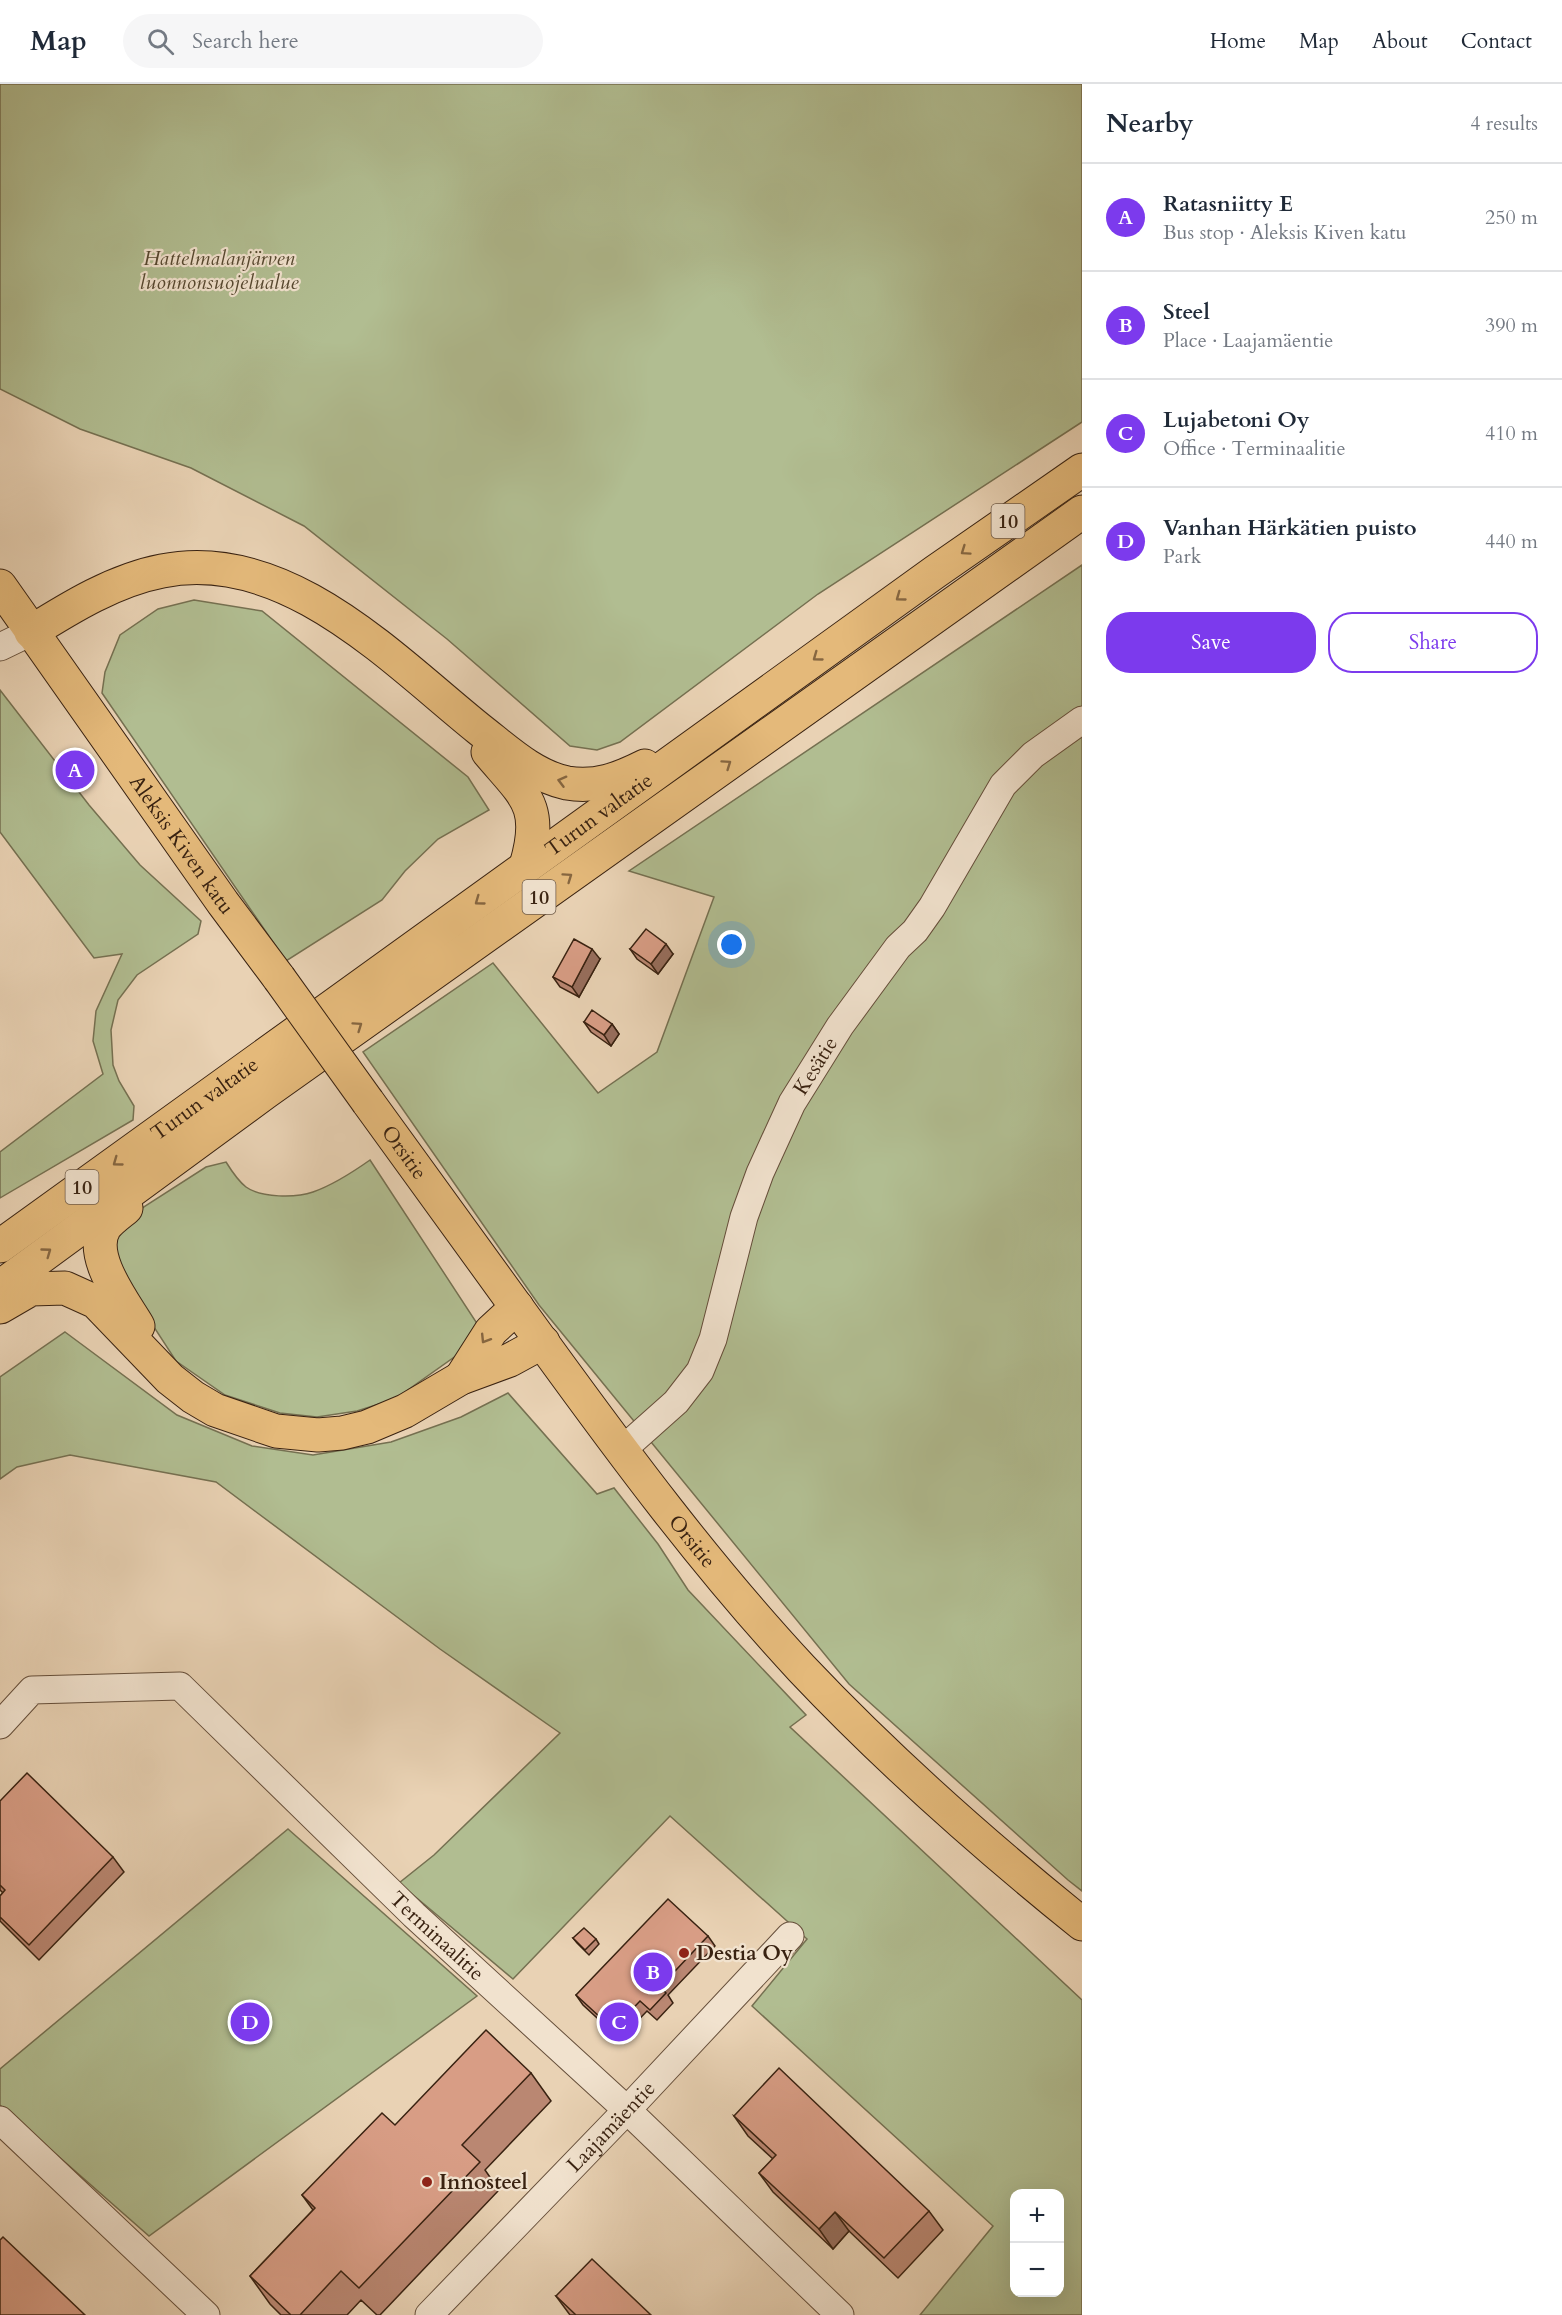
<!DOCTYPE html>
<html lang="en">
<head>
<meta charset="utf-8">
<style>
	:root { --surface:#fff; --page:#f6f6f7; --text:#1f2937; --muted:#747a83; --line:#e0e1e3; --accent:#7c3aed }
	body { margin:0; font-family:Cardo,serif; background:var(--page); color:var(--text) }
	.controls { position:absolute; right:18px; bottom:18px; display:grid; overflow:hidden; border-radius:12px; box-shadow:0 6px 24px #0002 }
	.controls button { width:54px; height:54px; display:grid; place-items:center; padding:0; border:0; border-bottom:2px solid var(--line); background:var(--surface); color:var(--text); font:30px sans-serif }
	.you { position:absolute; left:732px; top:861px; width:21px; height:21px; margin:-15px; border:4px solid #fff; border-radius:50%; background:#1a73e8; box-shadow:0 0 0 9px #1a73e833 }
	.badge { display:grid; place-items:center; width:39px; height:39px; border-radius:50%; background:var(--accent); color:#fff; font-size:20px; font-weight:700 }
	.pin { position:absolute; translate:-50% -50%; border:3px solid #fff; box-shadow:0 2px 6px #0006 }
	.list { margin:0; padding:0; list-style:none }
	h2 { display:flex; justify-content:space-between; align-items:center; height:78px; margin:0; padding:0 24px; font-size:26px }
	h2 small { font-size:20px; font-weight:400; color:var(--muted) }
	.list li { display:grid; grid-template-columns:39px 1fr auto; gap:18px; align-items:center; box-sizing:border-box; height:108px; padding:0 24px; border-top:2px solid var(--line) }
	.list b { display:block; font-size:22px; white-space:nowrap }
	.list p { margin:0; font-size:20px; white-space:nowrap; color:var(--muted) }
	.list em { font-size:20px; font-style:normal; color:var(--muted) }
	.actions { display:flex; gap:12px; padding:18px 24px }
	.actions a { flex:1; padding:14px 0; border:2px solid var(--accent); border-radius:24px; text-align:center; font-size:21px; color:var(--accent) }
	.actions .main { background:var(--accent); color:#fff }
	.icon { flex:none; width:33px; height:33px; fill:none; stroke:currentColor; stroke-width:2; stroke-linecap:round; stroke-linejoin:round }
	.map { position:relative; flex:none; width:1082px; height:2231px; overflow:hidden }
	header { display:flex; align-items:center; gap:36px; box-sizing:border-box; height:84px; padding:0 30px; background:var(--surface); border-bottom:2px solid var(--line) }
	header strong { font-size:28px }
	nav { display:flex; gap:33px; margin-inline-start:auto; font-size:21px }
	.search { width:420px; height:54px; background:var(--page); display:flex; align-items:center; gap:15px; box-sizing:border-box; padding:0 21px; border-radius:33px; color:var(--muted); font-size:22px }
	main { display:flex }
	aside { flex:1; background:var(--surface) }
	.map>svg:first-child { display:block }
	.green { fill:#b1bd91; stroke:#757051; stroke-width:1.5; fill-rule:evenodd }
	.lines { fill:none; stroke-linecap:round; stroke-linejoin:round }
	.minor-casing { stroke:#654e3a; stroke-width:29 }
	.major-casing { stroke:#392211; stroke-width:35 }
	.highway-casing { stroke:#392211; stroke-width:35 }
	.minor { stroke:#f1e2ce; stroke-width:27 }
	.major { stroke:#e4b97a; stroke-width:33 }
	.highway { stroke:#e4b97a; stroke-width:33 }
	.major-bridge-casing { stroke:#392211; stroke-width:35; stroke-linecap:butt }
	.major-bridge { stroke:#e4b97a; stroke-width:33 }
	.wall { fill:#ba8772; stroke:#392211; stroke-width:1.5 }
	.shaded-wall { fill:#976e5d; stroke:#392211; stroke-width:1.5 }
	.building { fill:#d89d85; stroke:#392211; stroke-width:1.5 }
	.oneway { stroke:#866640 }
	.poi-dot { fill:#8f2418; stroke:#f1e2ce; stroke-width:2 }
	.labels { text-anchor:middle; stroke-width:4.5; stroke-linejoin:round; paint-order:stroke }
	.shield { fill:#f1e2ce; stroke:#705c4a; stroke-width:1.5 }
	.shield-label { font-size:20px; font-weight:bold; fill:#392211 }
	.park-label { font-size:21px; font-style:italic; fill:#574931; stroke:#f1e2ce }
	.street-label { font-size:21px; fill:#392211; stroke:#f1e2ce }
	.poi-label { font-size:21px; font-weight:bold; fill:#392211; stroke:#f1e2ce; text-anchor:start }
</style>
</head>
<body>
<header>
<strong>Map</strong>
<div class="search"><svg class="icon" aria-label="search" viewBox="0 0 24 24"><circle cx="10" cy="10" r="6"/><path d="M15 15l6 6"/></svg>Search here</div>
<nav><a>Home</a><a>Map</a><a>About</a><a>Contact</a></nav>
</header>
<main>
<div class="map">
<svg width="1082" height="2231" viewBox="0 0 1082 2231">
	<rect width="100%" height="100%" fill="#e9d2b4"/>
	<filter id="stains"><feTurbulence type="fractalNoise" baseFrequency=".00333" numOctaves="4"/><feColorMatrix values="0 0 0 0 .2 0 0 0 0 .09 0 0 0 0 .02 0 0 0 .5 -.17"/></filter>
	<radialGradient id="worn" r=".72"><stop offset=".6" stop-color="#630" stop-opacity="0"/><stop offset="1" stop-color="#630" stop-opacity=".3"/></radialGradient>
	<path class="green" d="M0,0H1082V338L818,510L620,658L597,666L570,662L447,555L304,442L191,384L80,345L0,305Z
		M1082,481V1807L1068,1796L849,1600L539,1221L363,968L493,879L598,1009L657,968L714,813L629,787Z
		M194,516L262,527L468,693L489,726L438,755L405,787L382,816L286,877L102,609L105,588L120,551L158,525Z
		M0,606L89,721L140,781L201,837L198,850L137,891L118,916L111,946L113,981L119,997L134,1022L133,1036L0,1114V1068L103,990L93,957L96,927L122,870L94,874L0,748Z
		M370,1076L480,1244L474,1259L395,1315L357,1327L317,1333L280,1329L225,1311L176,1277L115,1183L116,1156L120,1144L142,1124L206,1083L226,1078C231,1086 238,1097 246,1103C261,1114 296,1114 313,1108C333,1101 353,1088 370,1076Z
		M65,1248L177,1331L252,1362L313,1371L391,1358L461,1333L508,1309L597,1410L614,1404L658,1460L688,1506L806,1631L790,1643L1082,1916V2231H920L993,2142L752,1922L807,1855L670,1732L513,1895L399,1799L434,1771L560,1649L440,1565L216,1398L70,1371L17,1383L0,1395V1293ZM1014,2110H1060V2208H1014Z
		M288,1745L477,1912L149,2152L0,2021V1985Z"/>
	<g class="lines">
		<g class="minor-casing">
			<g id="minor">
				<path d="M0,563L31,548"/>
				<path id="s1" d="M621,1367L676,1318L700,1287L713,1255L744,1133L760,1089L792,1019L840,942L898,863L915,847L932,823L1003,701L1033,671L1082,636"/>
				<path id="s2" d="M0,1641L32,1606L180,1602L414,1831L627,2026L840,2231"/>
				<path d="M0,2036L206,2231"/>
				<path id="s3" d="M429,2231L627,2026L790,1852"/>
			</g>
		</g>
		<g class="major-casing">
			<g id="major">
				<path id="s4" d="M0,502L223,819L279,894"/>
				<path id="s5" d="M368,1018C426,1098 484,1178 542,1258C624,1371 707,1483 802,1585C889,1677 984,1761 1082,1840"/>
			</g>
		</g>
		<g class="highway-casing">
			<g id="highway">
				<path d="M31,548C71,523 115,496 162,487C286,462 392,575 479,645C506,666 533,692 567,699C596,704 619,695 645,682"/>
				<path d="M488,668C525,712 544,721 526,782"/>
				<path d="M126,1124C120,1129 110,1136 105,1143C87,1171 124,1218 138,1242"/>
				<path id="s6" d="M0,1162L935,488L1082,386"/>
				<path d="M0,1203L266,1008L1082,428"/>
				<path d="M0,1223L31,1205L65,1204L96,1218L170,1295L193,1313L215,1326L276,1347L318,1351L342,1349L367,1343L405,1327L461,1294L510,1276L543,1258"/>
				<path d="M461,1294L491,1247L517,1223"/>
			</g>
		</g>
		<use href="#minor" class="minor"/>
		<use href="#major" class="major"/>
		<use href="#highway" class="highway"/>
		<g class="major-bridge-casing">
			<path id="major-bridge" d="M279,894L368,1018"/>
		</g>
		<use href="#major-bridge" class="major-bridge"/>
	</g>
	<path class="wall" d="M630,865L673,870L658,890L637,875Z
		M600,875L579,913L560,903L553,893Z
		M584,938L612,940L619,950L611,962L591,948Z
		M0,1717L113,1773L124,1788L39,1876L0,1837V1812L3,1809L0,1806Z
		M708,1852L715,1862L668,1911L673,1919L657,1936L647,1927L620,1955L583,1921L576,1911Z
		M573,1854L596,1855L599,1860L589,1871L577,1859Z
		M531,1989L551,2017L485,2086L499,2106L380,2231H377L361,2216L347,2231H281L270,2220L250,2192L313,2126L302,2111L395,2041Z
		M734,2032L929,2127L943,2146L898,2194L849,2147L833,2165L773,2108L759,2089L773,2075L748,2052Z
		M556,2212L651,2231H570Z"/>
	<path class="shaded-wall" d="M666,860L673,870L658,890L651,880Z
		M592,865L600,875L579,913L572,903Z
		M612,940L619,950L611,962L604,951Z
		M835,2128L849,2147L833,2165L819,2145Z"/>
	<path class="building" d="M646,845L666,860L651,880L630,865Z
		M574,855L592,865L572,903L553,893Z
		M592,926L612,940L604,951L584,938Z
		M27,1689L113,1773L29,1861L0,1833V1812L5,1806L0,1801V1717Z
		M668,1815L708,1852L660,1903L666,1909L650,1926L640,1917L613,1945L576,1911Z
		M584,1844L596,1855L585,1866L573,1854Z
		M486,1946L531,1989L462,2061L480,2078L359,2204L341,2187L300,2231H291L250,2192L315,2124L302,2111L382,2029L395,2041Z
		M779,1984L929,2127L884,2174L835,2128L819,2145L759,2089L776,2071L734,2032Z
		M3,2153L85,2231H0V2156Z
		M592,2175L651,2231H576L556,2212Z"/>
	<defs><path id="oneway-chevron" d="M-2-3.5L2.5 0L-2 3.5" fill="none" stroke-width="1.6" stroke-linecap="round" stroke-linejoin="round" transform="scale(1.5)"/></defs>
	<g class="oneway">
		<use href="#oneway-chevron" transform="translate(965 467) rotate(145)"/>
		<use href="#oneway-chevron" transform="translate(900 513) rotate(144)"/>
		<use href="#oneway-chevron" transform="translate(817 573) rotate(144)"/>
		<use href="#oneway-chevron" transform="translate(727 680) rotate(-35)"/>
		<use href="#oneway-chevron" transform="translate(562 697) rotate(-165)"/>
		<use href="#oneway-chevron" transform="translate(568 793) rotate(-35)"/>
		<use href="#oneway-chevron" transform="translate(479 817) rotate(144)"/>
		<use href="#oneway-chevron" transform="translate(358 942) rotate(-35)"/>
		<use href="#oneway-chevron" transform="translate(117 1078) rotate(144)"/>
		<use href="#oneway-chevron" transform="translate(47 1168) rotate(-36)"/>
		<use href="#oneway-chevron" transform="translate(485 1255) rotate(122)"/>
	</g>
	<g class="poi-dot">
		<circle cx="684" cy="1869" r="6"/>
		<circle cx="427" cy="2098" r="6"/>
	</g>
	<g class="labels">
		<g class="shield">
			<rect x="991.5" y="420" width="33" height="34" rx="4.5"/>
			<rect x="522.5" y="796" width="33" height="34" rx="4.5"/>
			<rect x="65.5" y="1086" width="33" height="34" rx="4.5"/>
		</g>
		<g class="shield-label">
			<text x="1008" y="444">10</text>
			<text x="539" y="820">10</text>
			<text x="82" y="1110">10</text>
		</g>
		<g class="park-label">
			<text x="219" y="181">Hattelmalanjärven<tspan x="219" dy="24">luonnonsuojelualue</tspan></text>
		</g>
		<g class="street-label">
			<text dy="7" stroke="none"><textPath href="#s6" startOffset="738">Turun valtatie</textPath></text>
			<text dy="7" stroke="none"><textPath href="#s4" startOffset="316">Aleksis Kiven katu</textPath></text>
			<text dy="7" stroke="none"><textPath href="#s1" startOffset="441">Kesätie</textPath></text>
			<text dy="7" stroke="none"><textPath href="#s6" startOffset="252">Turun valtatie</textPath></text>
			<text dy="7" stroke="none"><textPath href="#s5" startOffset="62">Orsitie</textPath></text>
			<text dy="7" stroke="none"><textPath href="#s5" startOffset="546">Orsitie</textPath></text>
			<text dy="7" stroke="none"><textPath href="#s2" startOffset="554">Terminaalitie</textPath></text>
			<text dy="7" stroke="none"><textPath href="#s3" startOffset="262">Laajamäentie</textPath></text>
		</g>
		<g class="poi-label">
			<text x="696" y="1876">Destia Oy</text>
			<text x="439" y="2105">Innosteel</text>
		</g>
	</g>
	<rect width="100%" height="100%" filter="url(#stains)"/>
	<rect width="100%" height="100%" fill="url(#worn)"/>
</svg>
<div class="controls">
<button>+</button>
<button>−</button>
</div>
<div class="you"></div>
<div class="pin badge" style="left:75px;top:686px">A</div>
<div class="pin badge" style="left:653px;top:1888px">B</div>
<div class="pin badge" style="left:619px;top:1938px">C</div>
<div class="pin badge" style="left:250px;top:1938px">D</div>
</div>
<aside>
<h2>Nearby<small>4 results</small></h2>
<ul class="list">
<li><span class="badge">A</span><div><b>Ratasniitty E</b><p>Bus stop · Aleksis Kiven katu</p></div><em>250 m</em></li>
<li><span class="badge">B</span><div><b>Steel</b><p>Place · Laajamäentie</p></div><em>390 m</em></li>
<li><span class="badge">C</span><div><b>Lujabetoni Oy</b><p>Office · Terminaalitie</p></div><em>410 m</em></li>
<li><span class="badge">D</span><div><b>Vanhan Härkätien puisto</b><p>Park</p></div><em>440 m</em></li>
</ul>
<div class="actions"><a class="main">Save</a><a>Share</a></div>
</aside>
</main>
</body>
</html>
